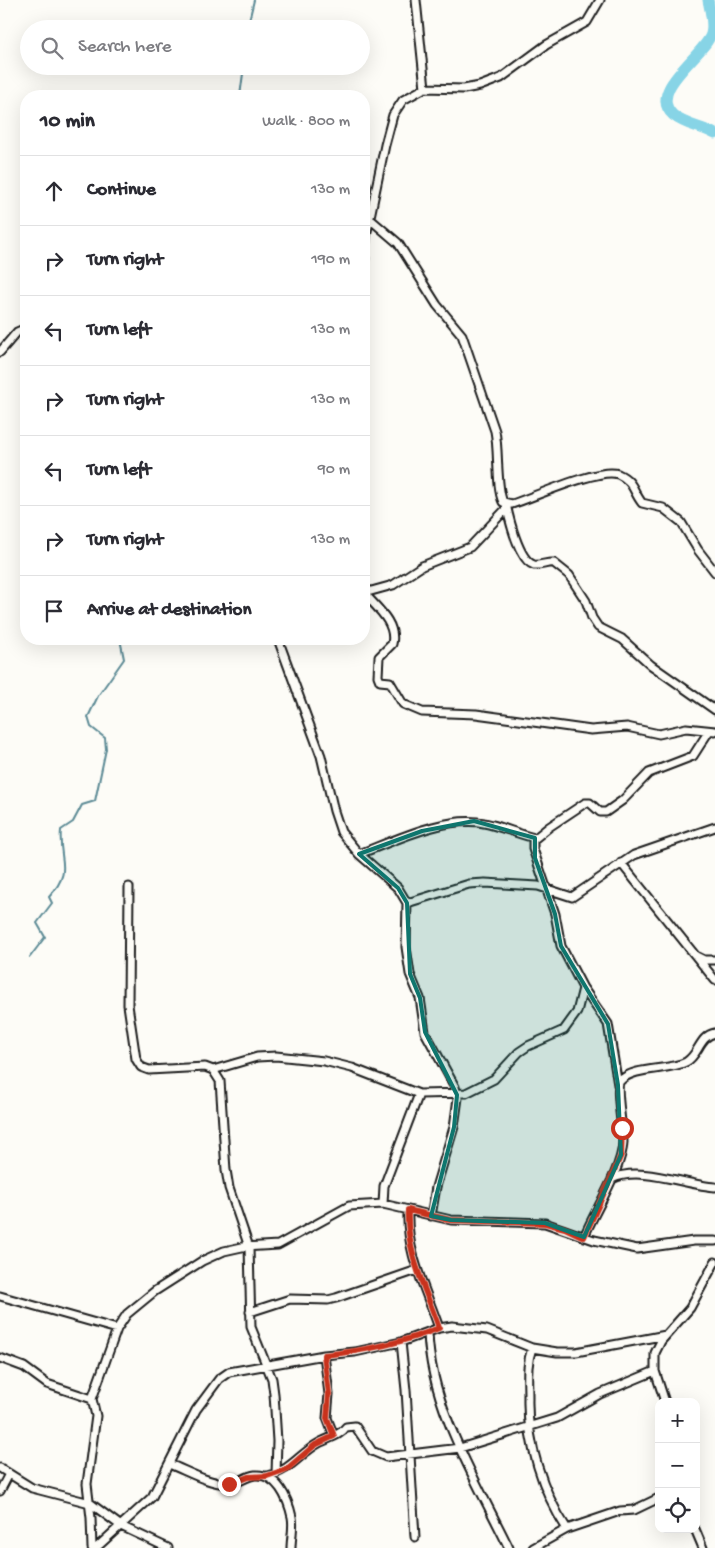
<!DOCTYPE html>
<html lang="en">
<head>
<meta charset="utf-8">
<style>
	:root { --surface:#fff; --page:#f2f2f3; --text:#2b2b33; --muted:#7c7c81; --line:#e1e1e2 }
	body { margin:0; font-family:"Gochi Hand",sans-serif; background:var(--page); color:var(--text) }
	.controls { position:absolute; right:15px; bottom:15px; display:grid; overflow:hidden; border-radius:10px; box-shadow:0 5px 20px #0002 }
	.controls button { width:45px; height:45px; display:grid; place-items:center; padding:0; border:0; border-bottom:1px solid var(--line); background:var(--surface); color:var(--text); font:25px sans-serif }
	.stop { position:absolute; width:15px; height:15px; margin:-11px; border:4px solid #c8321e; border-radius:50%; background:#fff }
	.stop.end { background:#c8321e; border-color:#fff; box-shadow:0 1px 5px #0008 }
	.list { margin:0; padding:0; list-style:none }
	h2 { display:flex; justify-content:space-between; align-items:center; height:65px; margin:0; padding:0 20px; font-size:21px }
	h2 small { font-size:16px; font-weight:400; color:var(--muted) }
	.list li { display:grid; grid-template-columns:32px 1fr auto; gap:15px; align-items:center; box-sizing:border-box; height:70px; padding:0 20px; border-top:1px solid var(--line) }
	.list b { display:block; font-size:19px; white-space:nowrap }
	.list em { font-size:16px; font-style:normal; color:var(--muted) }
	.icon { flex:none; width:28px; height:28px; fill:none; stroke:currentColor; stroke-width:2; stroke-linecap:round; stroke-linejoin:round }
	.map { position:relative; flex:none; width:715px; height:1548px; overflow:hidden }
	.search { position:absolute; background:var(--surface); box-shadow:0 5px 20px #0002; left:20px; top:20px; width:350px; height:55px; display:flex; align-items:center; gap:12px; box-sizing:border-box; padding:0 18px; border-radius:28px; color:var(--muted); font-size:19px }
	.panel { position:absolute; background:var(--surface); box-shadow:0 5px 20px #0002; left:20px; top:90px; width:350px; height:555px; border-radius:20px }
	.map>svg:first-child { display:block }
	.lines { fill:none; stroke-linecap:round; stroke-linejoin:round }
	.stream { stroke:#5c8a95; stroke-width:2 }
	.river { stroke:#87d4e6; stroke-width:11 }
	.minor-casing { stroke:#1c1c1c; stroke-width:11 }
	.minor { stroke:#fdfcf7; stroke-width:7 }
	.route { stroke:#c8321e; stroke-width:6 }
	.marked { fill:#0f766e; fill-opacity:0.2; stroke:#0f766e; stroke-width:4; stroke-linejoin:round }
</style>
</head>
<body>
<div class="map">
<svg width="715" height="1548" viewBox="0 0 715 1548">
	<rect width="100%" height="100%" fill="#fdfcf7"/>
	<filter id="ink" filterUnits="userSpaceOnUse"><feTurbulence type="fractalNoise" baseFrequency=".02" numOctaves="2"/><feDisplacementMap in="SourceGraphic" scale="10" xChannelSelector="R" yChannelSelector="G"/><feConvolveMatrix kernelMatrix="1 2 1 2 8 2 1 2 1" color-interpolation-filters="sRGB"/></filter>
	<g filter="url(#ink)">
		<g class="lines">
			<path class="stream" d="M247,29L254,0
				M240,96L244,66
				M30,957L45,937L37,923L52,903L49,897C74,869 58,862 61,830L73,822L82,805L95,801L106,749L105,738L91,727L88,717L98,696L124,659L120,639"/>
			<path class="river" d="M708,0C710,11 714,23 711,34C705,55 646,90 673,115C686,126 701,126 715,134"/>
			<g class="minor-casing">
				<path id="minor" d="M416,0L425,88
					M370,219L398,243L437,305L462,335L495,431C499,451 496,488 503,502L512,504C534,497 600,467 618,474C634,481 633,492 642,503L663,508L681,522L698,550L715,572
					M364,270L366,236L385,145L393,115L403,100L425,88L464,89L480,86L501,78L546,45L587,22L600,0
					M0,352L17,332L26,328
					M506,504C509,518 519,561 534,565C541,566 547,562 554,563L569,575L586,601L592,618L598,627L622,639L651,665L715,710
					M364,593C376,607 397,623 392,644L379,657L378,676L380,681L390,682L403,704L422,712L476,714L591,730L627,727L659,734L686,728L715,731
					M364,593L393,585L422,566L470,547L507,508
					M278,639L321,756L334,811L341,832L359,854L398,888L407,903L406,947L410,974L420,998L425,1032L455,1087L458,1098L454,1127L436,1187L431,1216
					M359,854C394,841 446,815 484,823C500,826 518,834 535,838
					M621,863L715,980
					M129,887L128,1005L136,1059L141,1067L149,1070L205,1067L213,1070L220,1081L226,1170L229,1188L249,1247L251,1327L272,1379L274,1394L277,1441L276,1474
					M407,903L469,884L485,883L538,886L572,897L634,855L715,827
					M696,956L704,960H715
					M583,988L608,1024L618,1085
					M213,1070L257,1057L276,1056L324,1061L352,1068L419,1094L466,1093L494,1079L519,1052L528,1046L564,1030L577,1012L583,988L561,946L555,914L533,849V840L549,827L585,803H590L600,812H606L623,800L649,773L693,756L709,731
					M612,1179C639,1165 685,1185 715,1187
					M383,1204L384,1186L419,1094
					M408,1210C406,1253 425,1287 439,1328
					M584,1237C595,1210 622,1169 623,1142C623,1130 615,1087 620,1081C634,1066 669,1071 686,1062C699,1055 699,1036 715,1033
					M0,1296L117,1329
					M250,1312L290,1299L328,1300L336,1298L417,1270
					M428,1332C430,1406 477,1482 509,1548
					M401,1342L406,1390L415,1537
					M532,1348C526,1365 528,1380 528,1398C527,1443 542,1491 567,1529
					M324,1355L329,1394L327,1418L334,1436
					M0,1358L24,1367L47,1384L92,1399
					M665,1402L655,1371V1353L661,1341L690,1308L715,1262
					M169,1464C187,1471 207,1483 227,1484C237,1485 245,1476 255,1475C277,1473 288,1499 292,1517C294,1527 291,1538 291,1548
					M0,1468L32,1488L90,1503L121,1526L168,1548
					M267,1476C292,1470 299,1454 319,1443C328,1438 340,1436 346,1427L355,1426L372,1451L386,1457L460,1448L557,1418L600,1394L655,1371
					M0,1491L9,1474
					M695,1529L703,1548
					M92,1548L91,1518L87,1484L96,1416L92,1399L117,1329L127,1314L155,1291L202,1261L224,1251L242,1247L278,1245L349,1206L383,1204L451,1220L545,1223L594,1240L637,1249L694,1241H715
					M96,1548L152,1497L196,1410L219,1379L229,1372L324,1355L355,1352L401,1342L439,1328L452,1326L487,1330L532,1348L557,1352H576L666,1335
					M533,1548L567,1529L620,1511L634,1510L659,1498"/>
			</g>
			<use href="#minor" class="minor"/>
		</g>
	</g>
	<g class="lines" filter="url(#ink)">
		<path class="route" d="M229,1484L248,1477L267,1476L287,1469L315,1445L334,1436L327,1418L329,1394L324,1355C364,1351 402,1343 439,1328C425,1287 406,1253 408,1210L450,1220L545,1223L565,1228L584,1237L621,1155L622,1128"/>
	</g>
	<path class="marked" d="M474,821L535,838V858L555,914L561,946L608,1024L618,1085L621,1155L584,1237L545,1223L451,1220L431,1216L454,1127L457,1095L425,1032L420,998L410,974L407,903L398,888L359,854L422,831Z"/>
</svg>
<div class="controls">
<button>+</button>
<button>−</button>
<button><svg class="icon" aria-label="locate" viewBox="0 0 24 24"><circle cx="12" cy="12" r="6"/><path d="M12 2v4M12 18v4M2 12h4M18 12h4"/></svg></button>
</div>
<div class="stop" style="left:622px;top:1128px"></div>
<div class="stop end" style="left:229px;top:1484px"></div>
<div class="search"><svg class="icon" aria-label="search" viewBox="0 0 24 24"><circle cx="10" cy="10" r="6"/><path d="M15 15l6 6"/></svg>Search here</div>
<section class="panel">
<h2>10 min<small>Walk · 800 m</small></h2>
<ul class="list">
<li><svg class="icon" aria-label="ahead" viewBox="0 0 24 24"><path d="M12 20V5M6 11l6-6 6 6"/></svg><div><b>Continue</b></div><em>130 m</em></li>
<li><svg class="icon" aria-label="right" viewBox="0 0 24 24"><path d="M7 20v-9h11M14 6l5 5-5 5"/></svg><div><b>Turn right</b></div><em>190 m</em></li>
<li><svg class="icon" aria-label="left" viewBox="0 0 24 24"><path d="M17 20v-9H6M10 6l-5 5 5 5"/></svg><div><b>Turn left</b></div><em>130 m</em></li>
<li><svg class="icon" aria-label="right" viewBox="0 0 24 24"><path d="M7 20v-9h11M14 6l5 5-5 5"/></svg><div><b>Turn right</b></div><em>130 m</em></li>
<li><svg class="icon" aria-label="left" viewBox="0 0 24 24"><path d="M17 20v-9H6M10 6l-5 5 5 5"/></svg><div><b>Turn left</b></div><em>90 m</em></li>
<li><svg class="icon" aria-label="right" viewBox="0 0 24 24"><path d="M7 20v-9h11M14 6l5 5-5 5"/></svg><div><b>Turn right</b></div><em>130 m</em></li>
<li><svg class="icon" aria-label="arrive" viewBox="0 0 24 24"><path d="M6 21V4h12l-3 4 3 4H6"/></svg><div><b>Arrive at destination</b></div></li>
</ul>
</section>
</div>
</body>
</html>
